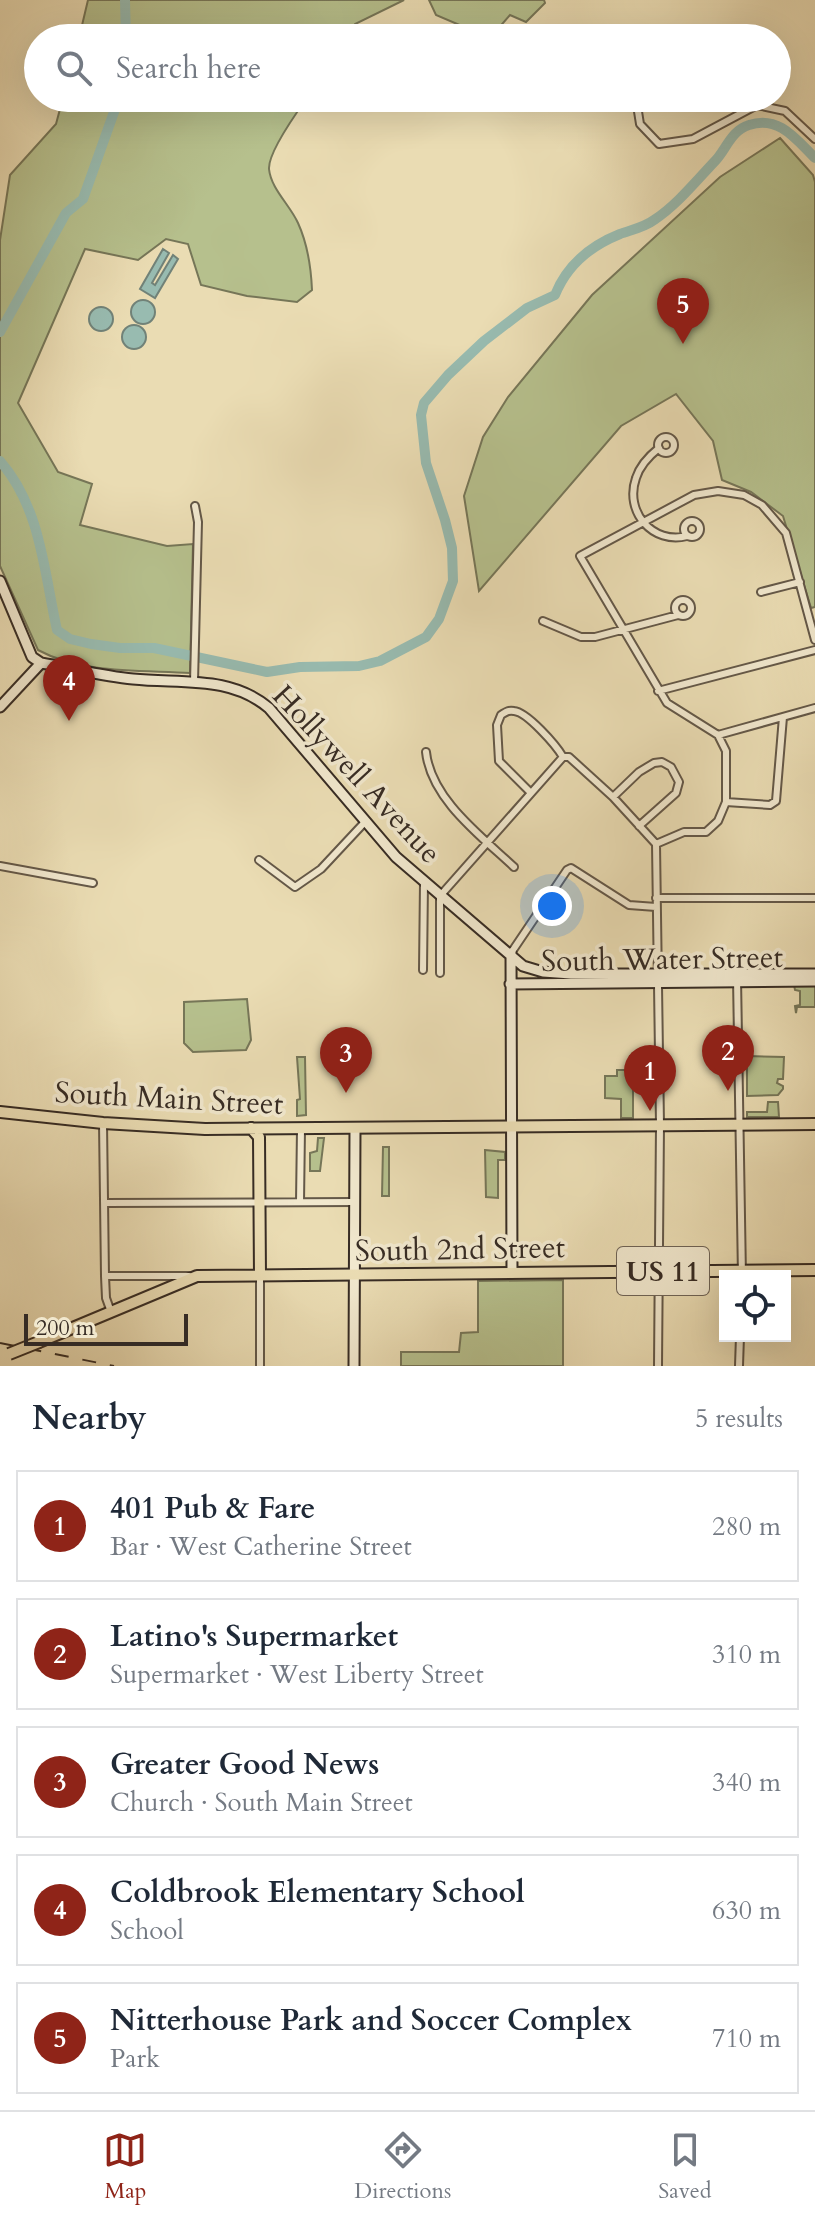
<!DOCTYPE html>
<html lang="en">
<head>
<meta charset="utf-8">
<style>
	:root { --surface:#fff; --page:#f6f6f7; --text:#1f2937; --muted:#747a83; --line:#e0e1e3; --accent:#8f2418 }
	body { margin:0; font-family:Cardo,serif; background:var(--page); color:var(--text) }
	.controls { position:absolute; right:24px; bottom:24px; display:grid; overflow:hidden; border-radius:0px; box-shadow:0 8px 32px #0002 }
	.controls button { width:72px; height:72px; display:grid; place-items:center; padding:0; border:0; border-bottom:2px solid var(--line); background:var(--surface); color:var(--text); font:40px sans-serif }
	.scale { position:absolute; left:24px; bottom:20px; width:164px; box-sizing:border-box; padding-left:8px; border:4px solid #372c24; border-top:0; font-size:22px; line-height:28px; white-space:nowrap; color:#372c24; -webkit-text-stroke:6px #f1e8ce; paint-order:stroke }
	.you { position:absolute; left:552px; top:906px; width:28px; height:28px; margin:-20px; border:6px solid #fff; border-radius:50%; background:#1a73e8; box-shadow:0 0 0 12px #1a73e833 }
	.badge { display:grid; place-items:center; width:52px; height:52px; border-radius:50%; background:var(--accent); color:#fff; font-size:26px; font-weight:700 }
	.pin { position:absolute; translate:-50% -66px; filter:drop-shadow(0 2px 4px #0008) }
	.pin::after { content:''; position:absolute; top:42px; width:28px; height:24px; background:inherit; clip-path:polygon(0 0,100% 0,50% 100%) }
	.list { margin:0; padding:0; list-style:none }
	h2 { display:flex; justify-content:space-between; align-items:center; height:104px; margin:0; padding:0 32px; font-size:34px }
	h2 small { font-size:26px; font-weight:400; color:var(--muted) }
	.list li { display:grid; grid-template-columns:52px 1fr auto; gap:24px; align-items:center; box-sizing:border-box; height:112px; margin:0 16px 16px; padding:0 16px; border:2px solid var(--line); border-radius:0px }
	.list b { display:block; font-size:30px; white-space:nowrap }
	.list p { margin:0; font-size:26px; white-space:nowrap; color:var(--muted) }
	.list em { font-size:26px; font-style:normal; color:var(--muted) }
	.icon { flex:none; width:44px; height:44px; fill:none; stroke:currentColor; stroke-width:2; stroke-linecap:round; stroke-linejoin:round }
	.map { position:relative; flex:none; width:815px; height:1366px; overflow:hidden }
	.search { position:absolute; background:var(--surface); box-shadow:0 8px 32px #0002; left:24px; right:24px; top:24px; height:88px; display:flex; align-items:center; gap:20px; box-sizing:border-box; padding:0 28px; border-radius:44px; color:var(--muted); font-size:30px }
	.sheet { height:744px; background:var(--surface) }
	nav { display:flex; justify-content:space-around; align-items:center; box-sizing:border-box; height:112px; border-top:2px solid var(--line); background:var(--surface); font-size:22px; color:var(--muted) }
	nav a { display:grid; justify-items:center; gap:4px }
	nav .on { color:var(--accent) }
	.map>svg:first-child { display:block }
	.green { fill:#b6c08d; stroke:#767658; stroke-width:2 }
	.water { fill:#98bbb0; stroke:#718278; stroke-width:2 }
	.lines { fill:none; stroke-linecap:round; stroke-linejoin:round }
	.river { stroke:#98bbb0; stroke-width:10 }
	.street-casing { stroke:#645848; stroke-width:10 }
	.secondary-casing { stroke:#372c24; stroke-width:13 }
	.primary-casing { stroke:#372c24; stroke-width:14 }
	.street { stroke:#f1e8ce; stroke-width:6 }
	.secondary { stroke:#f1e8ce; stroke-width:9 }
	.primary { stroke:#eadcb3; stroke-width:10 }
	.rail { stroke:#372c24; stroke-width:2; stroke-dasharray:14 14; stroke-linecap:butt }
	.primary-bridge-casing { stroke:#372c24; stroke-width:14; stroke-linecap:butt }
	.primary-bridge { stroke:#eadcb3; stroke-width:10 }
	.labels { text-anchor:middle; stroke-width:7; stroke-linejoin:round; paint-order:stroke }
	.shield { fill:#f1e8ce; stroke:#6f6457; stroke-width:2 }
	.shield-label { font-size:28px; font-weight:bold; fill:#372c24 }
	.street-label { font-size:30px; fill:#372c24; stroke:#f1e8ce }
</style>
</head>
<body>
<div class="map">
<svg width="815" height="1366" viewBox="0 0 815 1366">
	<rect width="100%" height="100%" fill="#eadcb3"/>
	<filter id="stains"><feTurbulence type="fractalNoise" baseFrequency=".0025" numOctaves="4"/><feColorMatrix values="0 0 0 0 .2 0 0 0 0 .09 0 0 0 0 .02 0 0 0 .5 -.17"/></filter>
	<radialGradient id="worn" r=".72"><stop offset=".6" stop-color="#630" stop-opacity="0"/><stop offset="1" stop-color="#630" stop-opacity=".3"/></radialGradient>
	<path class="green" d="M88,0H404L355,24L344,38H79Z
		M429,0H544L545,3L526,22L510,15L490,38L436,15Z
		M63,98H307C297,112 268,152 269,169C271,189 290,205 298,223C308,245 311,266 312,290L297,302L247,296L201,285L188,244L166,239L138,260L85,249L18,403L58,472L92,484L80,525L167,546L193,544L190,673C141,670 82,674 38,650L0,566V240L10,175L56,124Z
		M780,138L813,175L815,182V607L811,608L783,516L751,492L722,480L713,441L676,394L621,426L479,591L464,496L483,437L508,397L592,295L720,177Z
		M815,984V1007H797L796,1013L795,1006L800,1005V991L795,990L794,985Z
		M247,999L251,1040L246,1050L193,1052L184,1043V1002Z
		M630,1056H637V1077L631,1079V1084L633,1088V1118H621V1099L605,1098V1076H617V1070H629Z
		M747,1056L784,1057L783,1079H778L777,1083L783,1086V1089L778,1095L747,1096Z
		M297,1057H305L306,1115L297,1116V1100L300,1099Z
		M768,1102H778L779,1117H747V1112H767Z
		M318,1138H324L320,1171H310V1153L317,1151Z
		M383,1147H389V1196H382Z
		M485,1150L505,1152V1160H498V1198L486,1197Z
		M563,1280V1366H401V1352H459L461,1333L478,1332V1281Z"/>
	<path class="water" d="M163,249L169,253L152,283L155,285L173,255L178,259L155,298L140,289Z
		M131 312a12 12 0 1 1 24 0a12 12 0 1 1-24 0Z
		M89 319a12 12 0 1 1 24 0a12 12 0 1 1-24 0Z
		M122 337a12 12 0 1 1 24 0a12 12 0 1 1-24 0Z"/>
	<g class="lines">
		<path class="river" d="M125,0L126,38
			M0,332L66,213L83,199L119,98
			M0,461C41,508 44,572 57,630L70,639L91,644L120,648H154L267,672L300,667L359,666L380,661L426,637L439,619L453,581L452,548L445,520L426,463L421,415L424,403L448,375L484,341L527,308L555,295C567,265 590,246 620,234C631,230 645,227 654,220C677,205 697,180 716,160C726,149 732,130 749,125C779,115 796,139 815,158"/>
		<g class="street-casing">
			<path id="street" d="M636,99L640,124L659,144L693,139L757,105L785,111L815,139
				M658 445a8 8 0 1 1 16 0a8 8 0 1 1-16 0Z
				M659,448C649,456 640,465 636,478C624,512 653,545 687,536
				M684 529a8 8 0 1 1 16 0a8 8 0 1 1-16 0Z
				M761,592L800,582
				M675 608a8 8 0 1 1 16 0a8 8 0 1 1-16 0Z
				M543,621L581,637H595L678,615
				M194,682L198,522L195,506
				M658,691L815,650
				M718,735L815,708
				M426,752C431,799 481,836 514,867
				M531,793L499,761L497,725L501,715C506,712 508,710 514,711C527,712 556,745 563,757
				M613,797L639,772L654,763L662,762L671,767L679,782L676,793L639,826
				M726,802L770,805L776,801L783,717
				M656,844L684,832H706L718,821L726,802V751L718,735L667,703L580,556L694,495L718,491L744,495L762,505L786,533L815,640
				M656,844L660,1125L658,1366
				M259,860L295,887L321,869L364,823
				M0,866L93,883
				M656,898H815
				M511,953L567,870L571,868L629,905L656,907
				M423,970L424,882
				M440,973V896L563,757H569L613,797L656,844
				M737,978L742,1276
				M103,1123L105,1276L106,1298L111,1312
				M300,1202L301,1129
				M105,1203L354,1202
				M260,1275V1366
				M105,1276H189
				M739,1366L740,1336"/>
		</g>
		<g class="secondary-casing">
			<path id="secondary" d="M0,581L32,657L41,663C72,668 102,676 133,679C181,684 230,675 269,708L396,857L523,966L543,972L571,974H815
				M0,707L41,663
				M511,953L512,1273
				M510,984L815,981
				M354,1366L355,1129"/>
		</g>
		<g class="primary-casing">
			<path id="primary" d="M0,1112L103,1123L205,1129L815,1124
				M251,1128L259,1137L260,1275
				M39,1342L197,1276L815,1270"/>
		</g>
		<use href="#street" class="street"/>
		<use href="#secondary" class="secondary"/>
		<use href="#primary" class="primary"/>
		<path class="rail" d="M0,1343L114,1366"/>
		<g class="primary-bridge-casing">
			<path id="primary-bridge" d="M9,1354L39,1342"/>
		</g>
		<use href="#primary-bridge" class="primary-bridge"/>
	</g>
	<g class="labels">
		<rect class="shield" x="617" y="1247" width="92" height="48" rx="6"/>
		<g class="shield-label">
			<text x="663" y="1281">US 11</text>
		</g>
		<g class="street-label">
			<text transform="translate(357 774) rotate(47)" y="10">Hollywell Avenue</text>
			<text transform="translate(662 959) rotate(-1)" y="10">South Water Street</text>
			<text transform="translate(169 1098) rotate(3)" y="10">South Main Street</text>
			<text transform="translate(460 1249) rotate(-1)" y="10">South 2nd Street</text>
		</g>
	</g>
	<rect width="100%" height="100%" filter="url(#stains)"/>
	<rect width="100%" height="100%" fill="url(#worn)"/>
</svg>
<div class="controls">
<button><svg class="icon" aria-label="locate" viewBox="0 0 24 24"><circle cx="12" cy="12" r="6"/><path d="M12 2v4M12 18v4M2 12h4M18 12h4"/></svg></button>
</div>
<div class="scale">200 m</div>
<div class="you"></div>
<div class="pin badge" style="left:650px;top:1111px">1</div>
<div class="pin badge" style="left:728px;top:1091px">2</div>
<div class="pin badge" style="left:346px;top:1093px">3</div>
<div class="pin badge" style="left:69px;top:721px">4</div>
<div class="pin badge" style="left:683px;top:344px">5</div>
<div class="search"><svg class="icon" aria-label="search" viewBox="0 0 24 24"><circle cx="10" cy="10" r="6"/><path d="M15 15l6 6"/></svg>Search here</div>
</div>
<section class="sheet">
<h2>Nearby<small>5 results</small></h2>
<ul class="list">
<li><span class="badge">1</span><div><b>401 Pub &amp; Fare</b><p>Bar · West Catherine Street</p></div><em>280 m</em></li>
<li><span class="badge">2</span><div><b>Latino's Supermarket</b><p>Supermarket · West Liberty Street</p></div><em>310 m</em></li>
<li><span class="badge">3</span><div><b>Greater Good News</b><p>Church · South Main Street</p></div><em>340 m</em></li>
<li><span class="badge">4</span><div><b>Coldbrook Elementary School</b><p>School</p></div><em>630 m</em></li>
<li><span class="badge">5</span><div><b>Nitterhouse Park and Soccer Complex</b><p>Park</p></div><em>710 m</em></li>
</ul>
</section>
<nav>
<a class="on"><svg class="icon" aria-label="map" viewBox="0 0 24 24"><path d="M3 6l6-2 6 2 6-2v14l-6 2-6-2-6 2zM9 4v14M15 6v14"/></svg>Map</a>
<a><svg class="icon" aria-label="directions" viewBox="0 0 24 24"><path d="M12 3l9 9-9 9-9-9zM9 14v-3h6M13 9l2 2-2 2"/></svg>Directions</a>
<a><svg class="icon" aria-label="saved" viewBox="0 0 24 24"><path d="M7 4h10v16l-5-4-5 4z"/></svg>Saved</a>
</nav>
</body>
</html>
